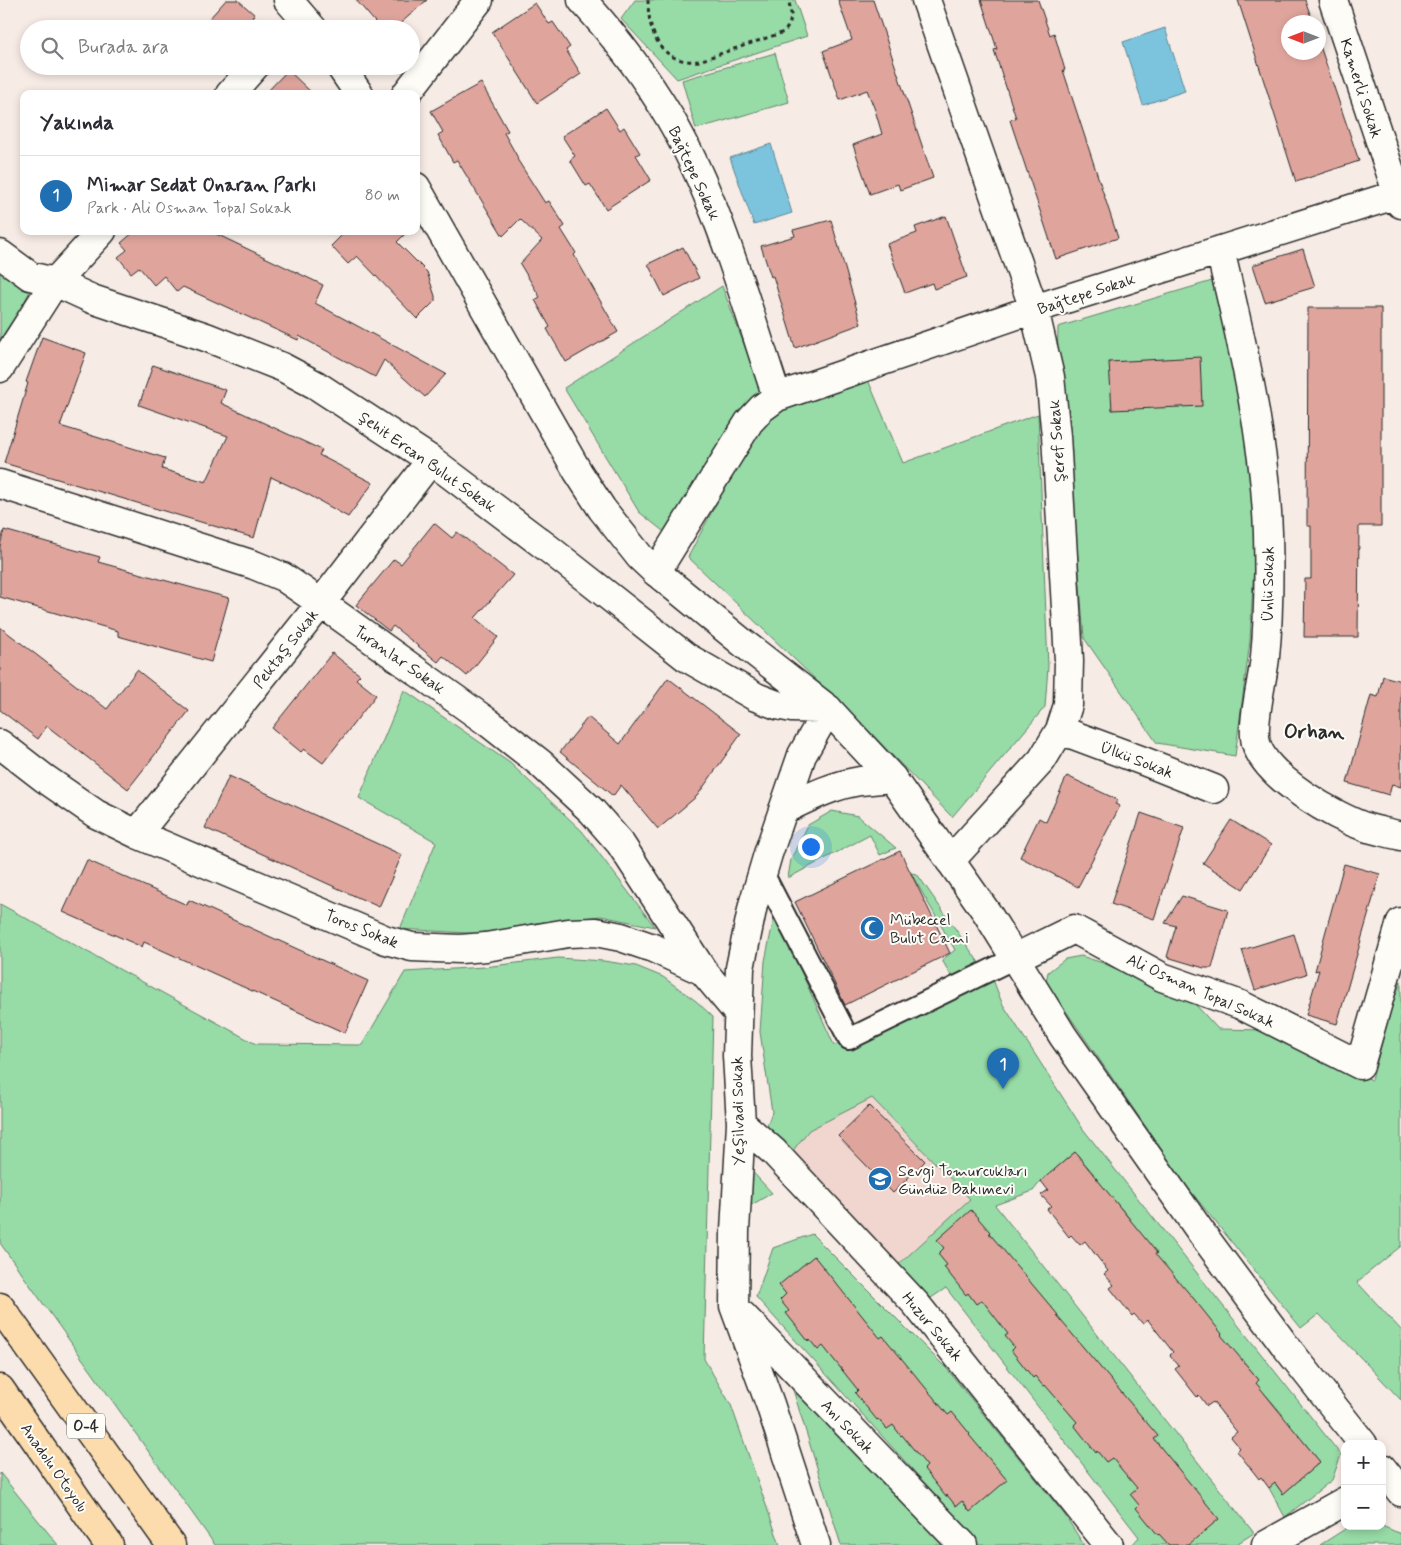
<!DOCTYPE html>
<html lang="tr">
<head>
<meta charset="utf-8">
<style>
	:root { --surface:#fff; --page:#f7f7f7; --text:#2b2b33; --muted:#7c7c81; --line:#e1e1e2; --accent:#1f6fb2 }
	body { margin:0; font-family:Mynerve,sans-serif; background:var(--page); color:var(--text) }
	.controls { position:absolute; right:15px; bottom:15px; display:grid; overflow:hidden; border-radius:10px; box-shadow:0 2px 8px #0003 }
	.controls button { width:45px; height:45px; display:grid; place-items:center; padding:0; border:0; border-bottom:1px solid var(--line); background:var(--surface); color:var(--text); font:25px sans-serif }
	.compass { position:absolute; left:1281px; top:15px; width:45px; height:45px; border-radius:50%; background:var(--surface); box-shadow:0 2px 8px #0003; rotate:270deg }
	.you { position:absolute; left:810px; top:846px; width:18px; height:18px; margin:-12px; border:4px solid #fff; border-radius:50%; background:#1a73e8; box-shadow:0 0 0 8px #1a73e833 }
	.badge { display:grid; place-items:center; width:32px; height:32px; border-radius:50%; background:var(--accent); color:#fff; font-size:16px; font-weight:700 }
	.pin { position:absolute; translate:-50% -41px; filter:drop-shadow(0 1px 2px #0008) }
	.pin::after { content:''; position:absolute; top:26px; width:18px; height:15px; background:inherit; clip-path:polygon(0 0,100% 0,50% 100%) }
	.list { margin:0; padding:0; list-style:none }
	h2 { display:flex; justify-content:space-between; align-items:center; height:65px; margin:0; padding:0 20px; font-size:21px }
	h2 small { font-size:16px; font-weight:400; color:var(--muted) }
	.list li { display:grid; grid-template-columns:32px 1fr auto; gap:15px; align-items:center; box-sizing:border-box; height:80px; padding:0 20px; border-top:1px solid var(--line) }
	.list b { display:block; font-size:19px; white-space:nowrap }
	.list p { margin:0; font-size:16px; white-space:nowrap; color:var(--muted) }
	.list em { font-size:16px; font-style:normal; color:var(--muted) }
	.icon { flex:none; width:28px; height:28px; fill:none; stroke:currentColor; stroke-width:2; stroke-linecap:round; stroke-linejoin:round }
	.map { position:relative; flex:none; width:1401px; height:1545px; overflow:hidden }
	.search { position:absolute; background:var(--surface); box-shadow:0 2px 8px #0003; left:20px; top:20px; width:400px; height:55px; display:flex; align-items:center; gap:12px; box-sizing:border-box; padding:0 18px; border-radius:28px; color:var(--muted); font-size:19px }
	.panel { position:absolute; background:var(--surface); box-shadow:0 2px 8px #0003; left:20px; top:90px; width:400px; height:145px; border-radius:10px }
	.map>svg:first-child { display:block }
	.built { fill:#f0d6cf }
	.green { fill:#97dba7; stroke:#618369 }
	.water { fill:#7cc4dd; stroke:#5c8796 }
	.building { fill:#dfa59d; stroke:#2b2b2b }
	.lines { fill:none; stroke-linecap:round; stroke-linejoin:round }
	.pedestrian-casing { stroke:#2b2b2b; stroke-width:24 }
	.minor-casing { stroke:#2b2b2b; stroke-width:31 }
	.secondary-casing { stroke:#2b2b2b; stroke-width:31 }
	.motorway-casing { stroke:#2b2b2b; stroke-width:31 }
	.path { stroke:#2b2b2b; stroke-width:3; stroke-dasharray:4 4; stroke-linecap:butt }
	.pedestrian { stroke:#fdfcf7; stroke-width:20 }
	.minor { stroke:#fdfcf7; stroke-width:28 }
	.secondary { stroke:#fdfcf7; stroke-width:28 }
	.motorway { stroke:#fcdcac; stroke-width:28 }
	.labels { text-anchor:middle; stroke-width:4; stroke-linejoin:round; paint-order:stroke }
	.shield { fill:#fdfcf7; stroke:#6a6a68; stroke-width:1 }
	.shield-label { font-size:15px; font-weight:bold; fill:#2b2b2b }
	.street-label { font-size:16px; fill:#2b2b2b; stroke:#fdfcf7 }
	.poi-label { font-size:16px; fill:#2b2b2b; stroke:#fdfcf7; text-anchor:start }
	.district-label { font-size:21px; font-weight:bold; fill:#2b2b2b; stroke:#fdfcf7 }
</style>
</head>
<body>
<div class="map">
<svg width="1401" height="1545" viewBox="0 0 1401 1545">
	<rect width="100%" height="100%" fill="#f7ebe5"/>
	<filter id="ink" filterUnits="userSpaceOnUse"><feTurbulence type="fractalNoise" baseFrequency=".02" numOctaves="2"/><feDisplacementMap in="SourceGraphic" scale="10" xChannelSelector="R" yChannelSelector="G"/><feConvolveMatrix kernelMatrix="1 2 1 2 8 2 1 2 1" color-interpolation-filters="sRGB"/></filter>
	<g filter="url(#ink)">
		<path class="built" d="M872,1098L971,1200L899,1263L787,1158L809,1130Z"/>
		<path class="green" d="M635,0H795L807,36L677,79L621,19Z
			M775,53L789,102L696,129L682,80Z
			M0,269L30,291L0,348Z
			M1212,281L1245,415L1257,508L1250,641L1235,756L1157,743L1084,638L1066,406L1057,365L1058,327Z
			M722,286L762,392L668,535L639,512L564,388Z
			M868,380L903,463L1038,414L1048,667L1045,707L952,817L867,729L688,557L738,462L754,437L776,415L792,405Z
			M404,690L510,763L582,831L655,927L601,916L535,923L484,934L400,929L436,842L359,798Z
			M832,811L858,816L896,848L880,855L870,835L788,878L791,859L808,825Z
			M911,873L917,874L982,967L953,979L942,960L955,950Z
			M0,904L256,1044L362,1045L405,972L484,967L558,958L604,961L636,966L663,977L696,1001L713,1017L704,1359L731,1405L780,1545H215L0,1243Z
			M775,913L834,1045L992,977L1002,1003L1083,1129L1341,1455L1332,1480L1285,1517L1269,1488L1275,1483L1283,1494L1320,1462L1303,1441L1274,1424L1284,1416L1265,1394L1230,1423L1221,1412L1259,1380L1242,1360L1169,1341L1156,1331L1194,1299L1147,1261L1157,1253L1103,1260L1093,1252L1131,1220L1113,1199L1085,1182L1094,1174L1075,1152L1041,1181L1033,1191L995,1205L1254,1533L1235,1545H1132L1139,1537L946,1288L931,1298L898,1265L970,1199L872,1098L809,1130L787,1158L766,1128L772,1112L760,1032L765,961Z
			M1081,956L1103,963L1195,1004L1218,1029L1265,1030L1372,1080L1392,1005L1401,981V1246L1357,1282L1401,1330V1400L1319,1314L1301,1328L1188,1188L1046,982L1048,972L1065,959Z
			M746,1165L772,1193L736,1214Z
			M812,1234L947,1369L1064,1514L1084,1545H976L970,1533L756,1297L773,1248Z
			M789,1377L953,1545H841Z
			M0,1473L58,1545H0Z
			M1350,1526H1382L1401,1534V1545H1320Z"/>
		<path class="water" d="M1165,28L1185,91L1143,105L1123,42Z
			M771,144L792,213L754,225L730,158Z"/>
		<path class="building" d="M226,0H238L255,15L243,29H200Z
			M356,0H427L394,29H381Z
			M838,0H873L933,178L900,190L898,184L870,194L853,145L882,134L875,110L867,90L840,100L823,51L852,40Z
			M981,0H1038L1050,35L1054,33L1065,70H1063L1118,238L1056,259L1010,120L1016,118L994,50L997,49Z
			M1238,0H1305L1313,22H1288V52H1318V40L1359,161L1296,182Z
			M535,3L549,24L553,22L570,47L566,50L581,74L537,103L492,32Z
			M288,70L313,94H265Z
			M481,83L508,131L504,133L518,158L517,159L545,203L549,201L565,226L561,229L576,253L574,255L618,332L566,362L547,329L550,327L535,300L540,297L520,264L542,240L520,219L503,236L457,160L453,162L438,135L443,132L431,111Z
			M606,108L620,130L624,127L640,153L636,155L651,180L606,209L590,184L586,186L570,160L575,156L562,136Z
			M946,216L967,277L934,289L932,283L905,293L887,244L917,233L915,227Z
			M831,220L861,324L795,348L773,276L771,277L761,246L795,236L793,230Z
			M135,231H210L323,285L315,303L446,374L425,397L384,360L375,377L299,336L298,340L183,287L177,292L164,276L154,285L139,267L131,273L118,257L127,250L121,243Z
			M346,231H408L397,242L427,272L435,296V301L417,319L357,256L348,264L331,246Z
			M683,247L699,278L664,296L648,264Z
			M1303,249L1315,287L1265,302L1253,265Z
			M1308,308H1381V526H1359L1358,637H1304L1305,579H1311V526H1307Z
			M42,337L86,353L60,426L165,458L162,469L206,482L228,436L139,405L153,365L226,390L221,403L322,450L319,455L373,483L348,517L309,495L271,477L254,538L4,463L28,383L26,382Z
			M1200,357L1202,406L1112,410L1109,362Z
			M434,523L452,538L457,532L513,575L475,618L498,637L467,676L443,656L438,662L393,626L389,631L356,605L394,559L401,564Z
			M4,530L100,557L98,562L229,598L211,662L118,636V631L0,597V546Z
			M0,627L107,709L137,670L189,711L128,789L47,726L38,739L0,710Z
			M332,653L360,675L356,679L376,695L323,763L304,749L301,752L272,728Z
			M1383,676L1401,681V787L1392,784L1389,795L1347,783L1371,695L1378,697Z
			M668,678L741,734L697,796L658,829L621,785L613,796L560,752L588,717L620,744Z
			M229,776L402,855L379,907L205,828Z
			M1067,776L1118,800L1115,804L1120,806L1078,887L1020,857L1039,818L1046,822Z
			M1141,813L1184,828L1154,919L1111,904Z
			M1231,820L1271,845L1243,889L1203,863Z
			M900,851L950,953L845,1005L795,902Z
			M87,860L187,905L189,900L368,981L345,1033L144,942L142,947L63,912Z
			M1344,864L1380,874L1337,1024L1306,1015L1319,970L1315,971Z
			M1182,896L1228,910L1212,968H1204L1167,957L1176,926L1165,923Z
			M1294,934L1306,974L1255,990L1242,950Z
			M869,1106L925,1161L893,1193L838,1136Z
			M1075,1152L1157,1253L1155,1254L1194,1299L1222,1334L1221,1335L1259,1380L1256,1383L1320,1462L1283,1494L1275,1483L1269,1488L1261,1477L1259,1479L1237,1451L1240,1448L1231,1437L1237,1432L1213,1402L1207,1406L1199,1395L1197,1397L1175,1369L1179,1366L1170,1355L1173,1352L1148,1320L1143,1324L1134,1314L1132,1316L1110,1288L1114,1285L1104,1274L1108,1271L1085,1241L1080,1245L1071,1235L1069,1237L1047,1209L1051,1206L1041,1195L1048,1190L1041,1181Z
			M971,1210L990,1232L989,1233L1058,1315L1057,1316L1158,1436L1154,1439L1219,1519L1188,1545H1169L1159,1534L1158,1535L1136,1508L1139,1505L1130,1494L1137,1488L1112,1458L1106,1462L1097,1451L1096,1453L1074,1425L1077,1422L1045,1385L1043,1386L1035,1376L1033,1378L1011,1350L1014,1347L1005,1336L1008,1334L982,1300L976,1304L968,1293L966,1295L944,1267L947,1265L938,1254L944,1248L937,1240Z
			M814,1256L880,1338L883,1336L948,1415L952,1412L970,1434L969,1435L1007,1480L970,1512L962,1501L956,1506L947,1495L946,1497L924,1469L927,1466L902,1435L901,1436L893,1425L887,1429L878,1419L877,1420L855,1393L858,1390L823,1346L818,1350L809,1339L808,1341L786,1313L789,1311L780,1300L786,1294L779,1285Z"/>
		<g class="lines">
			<g class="pedestrian-casing">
				<path id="pedestrian" d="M763,873L849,1039L1015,958"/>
			</g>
			<g class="minor-casing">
				<path id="minor" d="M582,0C615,36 645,76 670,118C719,202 746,305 777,397
					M926,0L1034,309L1050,377L1056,436L1069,660L1068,705L1060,730L1042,760L950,861
					M1333,0L1401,204
					M230,94L255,66
					M406,94L479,0
					M1220,250C1242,343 1265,437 1268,533C1269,574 1269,616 1265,657C1263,679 1251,724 1256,743C1266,778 1335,817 1368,828C1379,831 1390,833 1401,836
					M0,254L30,276L55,282L92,299L206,337L282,367L316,385L431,460L549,549L686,657L756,697L777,705L792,708L828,709
					M0,368L55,282L102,231
					M0,484L254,565L283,577L321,603L489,723L540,763L592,811L620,843L703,971
					M656,572L749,422L762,408L777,397L1034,309L1398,194
					M1060,730L1146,762L1214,789
					M0,744L44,778L96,814L137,834L386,940L412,947L460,949L486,947L568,933L596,932L621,937L653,948L703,971L738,1013
					M783,810C808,798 833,785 860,781C871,780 881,779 892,778
					M137,834L321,603L431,460
					M1015,958L1074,929L1162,977L1241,1005L1360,1065L1401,922
					M741,1123L774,1152L916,1304L1109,1545
					M742,1315L963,1545
					M816,1545L770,1404L734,1306L735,1231L741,1123L737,1056L740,968L753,905L768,854L802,755L828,709
					M1266,1545L1345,1501"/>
			</g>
			<g class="secondary-casing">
				<path id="secondary" d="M288,0L313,29
					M340,66L359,94
					M416,187L578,472L602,509L640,557L656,572L743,643L828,709L892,778L987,913L1063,1036L1203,1235L1284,1344L1363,1444
					M1382,1468L1401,1492"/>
			</g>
			<g class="motorway-casing">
				<path id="motorway" d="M0,1307L171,1545
					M0,1389L109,1545"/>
			</g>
			<path class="path" d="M648,0C648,33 661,65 699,61L784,32C793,22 792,12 788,0"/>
			<use href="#pedestrian" class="pedestrian"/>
			<use href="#minor" class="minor"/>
			<use href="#secondary" class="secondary"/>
			<use href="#motorway" class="motorway"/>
		</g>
	</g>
	<defs>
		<g id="mosque-disc" transform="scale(1.25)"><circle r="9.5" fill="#1f6fb2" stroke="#fdfcf7"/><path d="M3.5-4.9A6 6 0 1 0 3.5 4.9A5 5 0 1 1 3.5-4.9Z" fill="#fff"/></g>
		<g id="school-disc" transform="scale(1.25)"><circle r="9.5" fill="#1f6fb2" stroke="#fdfcf7"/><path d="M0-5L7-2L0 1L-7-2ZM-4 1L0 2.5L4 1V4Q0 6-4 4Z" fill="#fff"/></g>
	</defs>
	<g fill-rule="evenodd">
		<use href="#mosque-disc" x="872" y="928"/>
		<use href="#school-disc" x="880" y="1179"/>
	</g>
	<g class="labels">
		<rect class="shield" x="67" y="1413.5" width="38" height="25" rx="4"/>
		<g class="shield-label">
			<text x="86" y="1431">O-4</text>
		</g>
		<g class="street-label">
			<text transform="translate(1362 88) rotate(72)" y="6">Kamerli Sokak</text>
			<text transform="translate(695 173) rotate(65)" y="6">Bağtepe Sokak</text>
			<text transform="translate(1086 293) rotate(-18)" y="6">Bağtepe Sokak</text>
			<text transform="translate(1056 441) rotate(-94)" y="6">Şeref Sokak</text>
			<text transform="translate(428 461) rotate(35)" y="6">Şehit Ercan Bulut Sokak</text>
			<text transform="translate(1267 584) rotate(-89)" y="6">Ünlü Sokak</text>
			<text transform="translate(285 648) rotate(-52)" y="6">Pektaş Sokak</text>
			<text transform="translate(400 659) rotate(35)" y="6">Turanlar Sokak</text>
			<text transform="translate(1137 759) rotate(21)" y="6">Ülkü Sokak</text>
			<text transform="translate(362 928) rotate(22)" y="6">Toros Sokak</text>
			<text transform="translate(1201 990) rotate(24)" y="6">Ali Osman Topal Sokak</text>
			<text transform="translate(737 1111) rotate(-91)" y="6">Yeşilvadi Sokak</text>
			<text transform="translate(933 1326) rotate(50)" y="6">Huzur Sokak</text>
			<text transform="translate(848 1426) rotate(46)" y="6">Anı Sokak</text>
			<text transform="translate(55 1467) rotate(55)" y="6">Anadolu Otoyolu</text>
		</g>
		<g class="poi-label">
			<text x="890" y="925">Mübeccel<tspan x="890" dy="18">Bulut Cami</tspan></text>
			<text x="898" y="1176">Sevgi Tomurcukları<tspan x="898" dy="18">Gündüz Bakımevi</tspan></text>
		</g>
		<g class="district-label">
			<text x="1314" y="738">Orhan</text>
		</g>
	</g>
</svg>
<div class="controls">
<button>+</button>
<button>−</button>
</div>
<svg class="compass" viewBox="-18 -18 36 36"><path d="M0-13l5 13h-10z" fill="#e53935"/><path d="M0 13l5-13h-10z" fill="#7c7c81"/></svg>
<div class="you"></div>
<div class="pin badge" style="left:1003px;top:1089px">1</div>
<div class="search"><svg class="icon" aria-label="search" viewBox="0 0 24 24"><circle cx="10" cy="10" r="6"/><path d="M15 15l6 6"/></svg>Burada ara</div>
<section class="panel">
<h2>Yakında<small></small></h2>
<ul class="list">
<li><span class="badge">1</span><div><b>Mimar Sedat Onaran Parkı</b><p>Park · Ali Osman Topal Sokak</p></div><em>80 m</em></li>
</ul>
</section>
</div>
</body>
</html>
